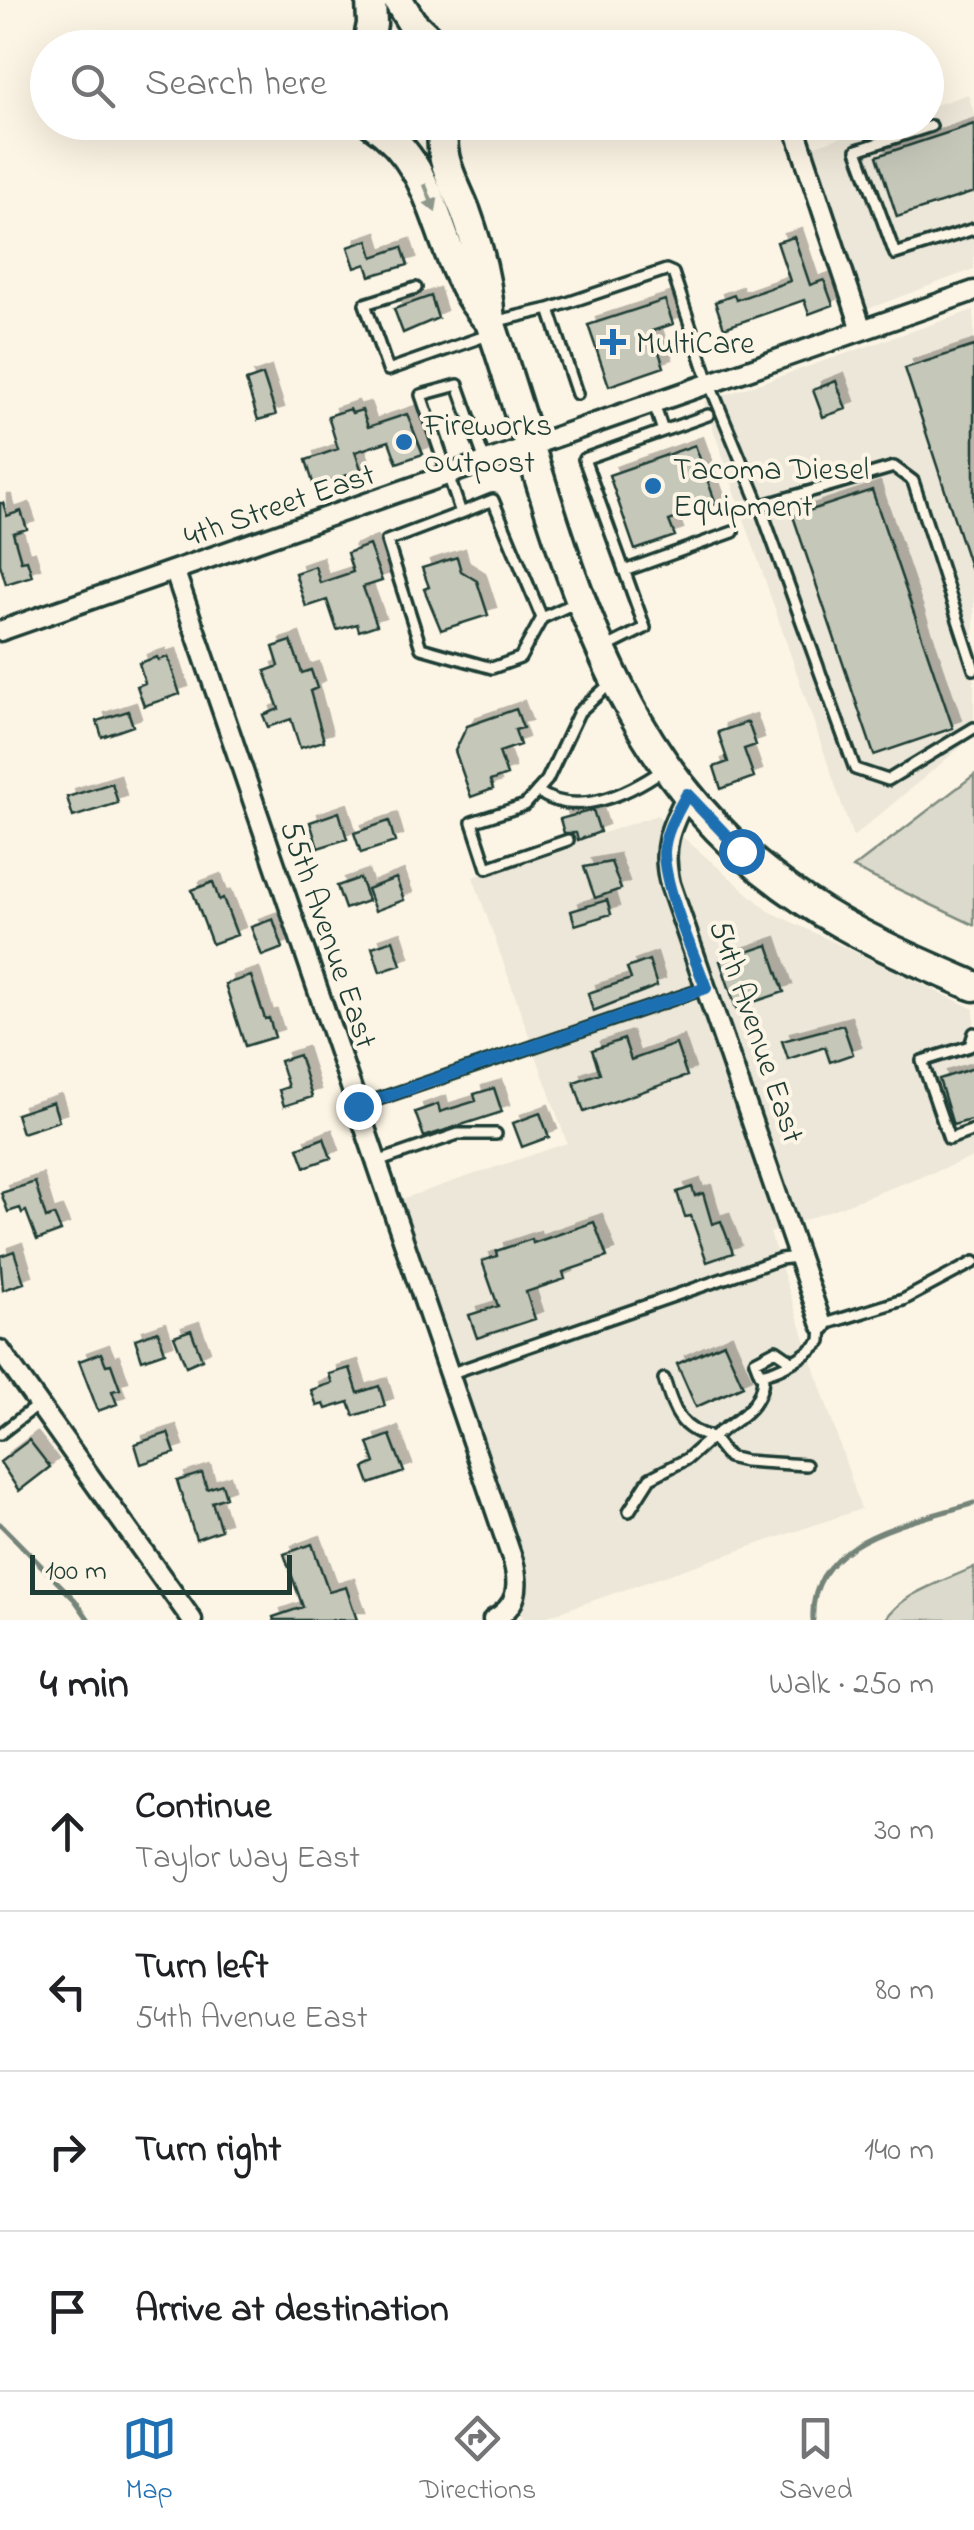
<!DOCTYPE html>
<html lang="en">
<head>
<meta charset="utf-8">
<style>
	:root { --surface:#fff; --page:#f2f2f2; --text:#202124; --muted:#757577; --line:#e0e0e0; --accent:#1f6fb2 }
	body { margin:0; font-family:"Indie Flower",sans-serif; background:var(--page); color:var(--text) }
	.scale { position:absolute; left:30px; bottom:25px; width:262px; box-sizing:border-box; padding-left:10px; border:5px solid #1f3d34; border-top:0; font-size:28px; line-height:35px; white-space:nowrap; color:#1f3d34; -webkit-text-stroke:8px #fcf5e5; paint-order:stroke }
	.stop { position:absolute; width:30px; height:30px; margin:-22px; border:8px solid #1f6fb2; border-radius:50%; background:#fff }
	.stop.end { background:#1f6fb2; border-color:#fff; box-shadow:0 2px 10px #0008 }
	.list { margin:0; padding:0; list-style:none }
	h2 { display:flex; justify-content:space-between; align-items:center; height:130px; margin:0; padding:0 40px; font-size:42px }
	h2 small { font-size:32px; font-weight:400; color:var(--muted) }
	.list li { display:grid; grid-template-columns:65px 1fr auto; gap:30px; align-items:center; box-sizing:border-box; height:160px; padding:0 40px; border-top:2px solid var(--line) }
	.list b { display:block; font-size:38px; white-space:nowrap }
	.list p { margin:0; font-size:32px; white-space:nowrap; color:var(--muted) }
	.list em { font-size:32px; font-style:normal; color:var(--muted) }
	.icon { flex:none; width:55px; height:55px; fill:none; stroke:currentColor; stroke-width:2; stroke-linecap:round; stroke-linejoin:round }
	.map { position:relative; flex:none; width:974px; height:1620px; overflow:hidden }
	.search { position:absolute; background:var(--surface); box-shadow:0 10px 40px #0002; left:30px; right:30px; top:30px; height:110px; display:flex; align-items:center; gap:25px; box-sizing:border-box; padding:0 35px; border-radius:55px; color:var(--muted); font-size:38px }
	.sheet { height:770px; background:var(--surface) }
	nav { display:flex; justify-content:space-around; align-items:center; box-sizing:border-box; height:140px; border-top:2px solid var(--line); background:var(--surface); font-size:28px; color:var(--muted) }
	nav a { display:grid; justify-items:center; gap:5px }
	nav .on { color:var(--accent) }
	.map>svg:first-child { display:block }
	.built { fill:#ece7d8 }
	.green { fill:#dcdacc; stroke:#7e8c80; stroke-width:2.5 }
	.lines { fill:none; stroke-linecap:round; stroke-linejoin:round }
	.stream { stroke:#758479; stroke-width:5 }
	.building { fill:#c5c7b9; stroke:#1f3d34; stroke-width:2.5; filter:url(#shadow) }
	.service-casing { stroke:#1f3d34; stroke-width:16 }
	.minor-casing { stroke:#1f3d34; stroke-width:25 }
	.secondary-casing { stroke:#1f3d34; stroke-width:35 }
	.service { stroke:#fcf5e5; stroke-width:9 }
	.minor { stroke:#fcf5e5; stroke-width:18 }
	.secondary { stroke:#fcf5e5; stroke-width:28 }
	.oneway { fill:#8e998c }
	.route { stroke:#1f6fb2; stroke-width:12 }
	.poi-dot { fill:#1f6fb2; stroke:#fcf5e5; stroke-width:4 }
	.labels { text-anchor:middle; stroke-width:8; stroke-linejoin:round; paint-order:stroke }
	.poi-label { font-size:32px; fill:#1f3d34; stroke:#fcf5e5; text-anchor:start }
	.street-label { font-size:32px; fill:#1f3d34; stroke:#fcf5e5 }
</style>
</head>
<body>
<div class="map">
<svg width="974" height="1620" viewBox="0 0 974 1620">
	<defs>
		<filter id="shadow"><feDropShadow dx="8" dy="-8" stdDeviation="0" flood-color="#0004"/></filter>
	</defs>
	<rect width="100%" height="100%" fill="#fcf5e5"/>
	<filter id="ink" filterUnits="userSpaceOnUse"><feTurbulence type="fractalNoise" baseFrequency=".01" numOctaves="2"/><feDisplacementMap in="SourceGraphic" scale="20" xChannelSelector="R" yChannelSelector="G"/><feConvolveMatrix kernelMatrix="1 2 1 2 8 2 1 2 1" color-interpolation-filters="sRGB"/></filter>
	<g filter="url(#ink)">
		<path class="built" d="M968,94L974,113V269L865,310L809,148L884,123L926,122L927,108Z
			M974,310V736L853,837L704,402Z
			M657,815L769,911L974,1009V1157L770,1233L861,1509L536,1620H523L387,1204L567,1143L473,877Z"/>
		<path class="green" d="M974,775V925L853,868Z
			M974,1567V1620H885C904,1591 944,1582 974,1567Z"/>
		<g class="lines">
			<path class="stream" d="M0,1524L75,1600L89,1620
				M813,1620C808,1538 912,1523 974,1503"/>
		</g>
		<path class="building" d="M974,124V192L897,217L877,156Z
			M794,237L810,285L824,280L833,305L809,314L804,300L724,328L715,302L734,295L736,300L790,281L777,242Z
			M368,240L373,257L402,247L408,265L370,276L366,264L355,268L348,247Z
			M431,296L438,318L403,333L394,309Z
			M665,300L673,324L652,331L664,367L609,386L588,325Z
			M974,346V569L971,570L905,368Z
			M263,375L276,415L258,420L246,381Z
			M836,381L846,409L823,417L813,390Z
			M350,409L352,413L362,410L368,427L407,414L423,454L397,463L389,441L355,452L364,477L349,482L347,475L314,486L306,460L338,449L328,416Z
			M695,445L716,504L669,521L675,536L635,550L609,475Z
			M872,490L953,728L874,755L793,516Z
			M0,503H3L7,516L21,511L27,529L13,533L21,561L27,560L32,576L6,584L0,564Z
			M369,545L382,581L363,587L377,625L359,631L357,624L337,630L327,600L306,607L295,573L315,566L320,583L353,572L347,553Z
			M457,557L461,571L477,581L488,615L441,630L424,589L429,587L422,568Z
			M291,641L302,673L311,670L317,688L310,691L324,741L300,748L291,719L268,727L263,715L279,709L265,671L279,666L273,647Z
			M157,657L158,660L168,657L180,694L144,706L137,686L145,683L139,663Z
			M516,709L523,728L515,730L520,745L499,752L507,775L490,781L493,789L471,797L455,751L467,726Z
			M128,711L133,726L102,737L97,721Z
			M748,722L756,745L744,749L754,777L721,789L714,767L728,762L718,732Z
			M112,783L118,803L73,817L67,797Z
			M593,810L600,832L578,840L576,833H564L560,819Z
			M339,812L347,839L318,848L310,822Z
			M389,821L395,842L361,853L354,833Z
			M611,862L621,889L595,898L584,867Z
			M360,878L368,901L345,909L337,886Z
			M396,878L404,900L375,911L367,889Z
			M213,882L219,900L223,898L237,935L212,944L192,890Z
			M607,900L611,914L575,925L571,911Z
			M273,919L283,948L262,956L251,927Z
			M393,940L401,965L380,972L372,947Z
			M768,945L784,992L736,1008L720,961Z
			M649,960L657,986L593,1011L588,993L631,979L627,968Z
			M251,976L265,1019L269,1018L275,1037L245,1046L225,984Z
			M843,1025L853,1054L830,1062L825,1047L788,1059L782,1041Z
			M624,1039L631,1060L676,1044L687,1076L584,1112L574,1082L600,1073L592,1050Z
			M299,1055L312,1097L284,1106L279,1090L288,1087L280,1061Z
			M974,1068V1119L953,1125L939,1079Z
			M494,1088L502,1112L424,1137L415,1112L438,1104L440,1112L476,1101L474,1094Z
			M53,1102L59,1121L22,1133L16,1114Z
			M540,1113L549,1137L522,1147L513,1123Z
			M324,1138L331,1158L305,1167L298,1148Z
			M35,1182L46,1218L54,1215L61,1231L37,1240L26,1211L22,1213L20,1208L8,1212L1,1193Z
			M692,1187L695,1196L703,1193L712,1224L721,1221L733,1253L707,1262L691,1216L685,1217L677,1192Z
			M594,1222L607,1257L563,1272L565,1279L526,1292L535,1319L477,1338L469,1315L498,1306L482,1261L497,1256L496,1251L532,1239L533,1243Z
			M14,1251L24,1283L3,1290L0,1256Z
			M191,1330L202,1359L186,1366L174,1336Z
			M158,1331L165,1352L142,1360L135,1339Z
			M724,1343L743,1386L696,1407L677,1364Z
			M101,1353L106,1365L111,1364L120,1389L112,1391L117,1404L98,1411L79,1361Z
			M350,1368L358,1393L379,1386L385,1406L354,1416L349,1402L326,1409L324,1404L317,1406L311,1390L332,1383L329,1374Z
			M168,1433L175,1453L141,1464L135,1444Z
			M390,1435L404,1472L370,1484L364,1468L375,1463L368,1443Z
			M29,1440L50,1467L19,1491L0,1462Z
			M202,1473L207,1489L222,1484L226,1497L212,1502L221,1530L196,1539L177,1481Z
			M312,1544L329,1592L346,1587L357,1620H274L273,1617L303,1607L284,1554Z"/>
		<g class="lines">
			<g class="service-casing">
				<path id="service" d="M931,126L857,150L895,254L974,229
					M416,288L365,304L388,370L491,334
					M549,309L577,394
					M493,322L549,309L666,270L673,273L710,385L760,506L855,769L888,780L974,728
					M654,404L663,431
					M485,461L458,385L421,395L461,513L387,541L421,648L492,668L520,658L542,618L579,601
					M760,506L894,467L913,481L974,669
					M461,513L493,500L542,618
					M624,571L733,532
					M605,648L645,628L584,459L708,415
					M537,791C576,819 628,794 664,769
					M568,840L487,868L472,822L525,805L547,780L579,712L611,683
					M974,1033L970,1046L922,1061L949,1139L974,1130
					M358,1106L706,988
					M377,1162L458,1134H496
					M792,1361L776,1350L755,1361L760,1374C780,1371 805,1356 821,1341L822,1325L903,1300L974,1262
					M449,1374L780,1259L797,1257
					M664,1379C674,1409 678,1430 712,1437C735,1421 764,1407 763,1374
					M0,1434L39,1404
					M629,1511L650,1478L687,1459L712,1437L728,1457L745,1461L806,1465"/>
			</g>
			<g class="minor-casing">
				<path id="minor" d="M793,122L862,330
					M175,572L513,1561C520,1587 518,1606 493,1620
					M0,631L974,291
					M687,795C670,827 661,848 670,884L822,1325
					M0,1350L192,1620"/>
			</g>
			<g class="secondary-casing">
				<path id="secondary" d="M398,0L412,23L438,48
					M367,48L372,24L371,0
					M371,122C447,173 431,259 490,322
					M444,122C437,159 454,181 466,213C479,249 488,285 490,322C565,540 597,763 805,901C858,937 916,961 974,986"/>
			</g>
			<use href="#service" class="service"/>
			<use href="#minor" class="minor"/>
			<use href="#secondary" class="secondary"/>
		</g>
		<defs><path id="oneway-solid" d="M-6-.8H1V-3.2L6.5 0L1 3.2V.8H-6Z" transform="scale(2.5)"/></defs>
		<use class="oneway" href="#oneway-solid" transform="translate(430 198) rotate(69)"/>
	</g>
	<g class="lines" filter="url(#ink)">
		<path class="route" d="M358,1106L706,988C693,952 664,888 664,852C665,831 677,813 687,794L741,851"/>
	</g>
	<g class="poi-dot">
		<path d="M608 327h10v10h10v10h-10v10h-10v-10h-10v-10h10z"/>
		<circle cx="404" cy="442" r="10"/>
		<circle cx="653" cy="486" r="10"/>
	</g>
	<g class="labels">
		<g class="poi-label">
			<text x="636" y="353">MultiCare</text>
			<text x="424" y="435">Fireworks<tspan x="424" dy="37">Outpost</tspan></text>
			<text x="673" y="479">Tacoma Diesel<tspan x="673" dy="37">Equipment</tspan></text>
		</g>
		<g class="street-label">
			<text transform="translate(279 504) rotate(-19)" y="11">4th Street East</text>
			<text transform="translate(330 934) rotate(71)" y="11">55th Avenue East</text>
			<text transform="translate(758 1031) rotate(71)" y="11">54th Avenue East</text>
		</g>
	</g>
</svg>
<div class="scale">100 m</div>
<div class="stop" style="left:741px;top:851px"></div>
<div class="stop end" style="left:358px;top:1106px"></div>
<div class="search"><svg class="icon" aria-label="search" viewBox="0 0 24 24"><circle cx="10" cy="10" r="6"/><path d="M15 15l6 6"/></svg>Search here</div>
</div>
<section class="sheet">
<h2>4 min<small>Walk · 250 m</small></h2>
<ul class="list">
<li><svg class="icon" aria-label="ahead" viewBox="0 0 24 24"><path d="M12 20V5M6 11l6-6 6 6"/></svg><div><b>Continue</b><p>Taylor Way East</p></div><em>30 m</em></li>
<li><svg class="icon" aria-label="left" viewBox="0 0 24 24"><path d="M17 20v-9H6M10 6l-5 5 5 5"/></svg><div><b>Turn left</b><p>54th Avenue East</p></div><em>80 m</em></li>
<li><svg class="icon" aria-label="right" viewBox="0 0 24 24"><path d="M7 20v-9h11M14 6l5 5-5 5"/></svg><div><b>Turn right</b></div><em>140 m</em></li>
<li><svg class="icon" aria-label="arrive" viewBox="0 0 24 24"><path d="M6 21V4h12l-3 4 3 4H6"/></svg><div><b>Arrive at destination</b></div></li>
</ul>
</section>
<nav>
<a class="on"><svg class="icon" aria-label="map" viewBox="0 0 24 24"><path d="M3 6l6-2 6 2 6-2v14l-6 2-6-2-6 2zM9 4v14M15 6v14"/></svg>Map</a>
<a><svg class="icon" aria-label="directions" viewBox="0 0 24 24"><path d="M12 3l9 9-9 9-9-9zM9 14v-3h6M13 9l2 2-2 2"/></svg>Directions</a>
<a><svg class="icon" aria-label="saved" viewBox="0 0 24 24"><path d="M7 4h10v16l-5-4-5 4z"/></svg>Saved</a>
</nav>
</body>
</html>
